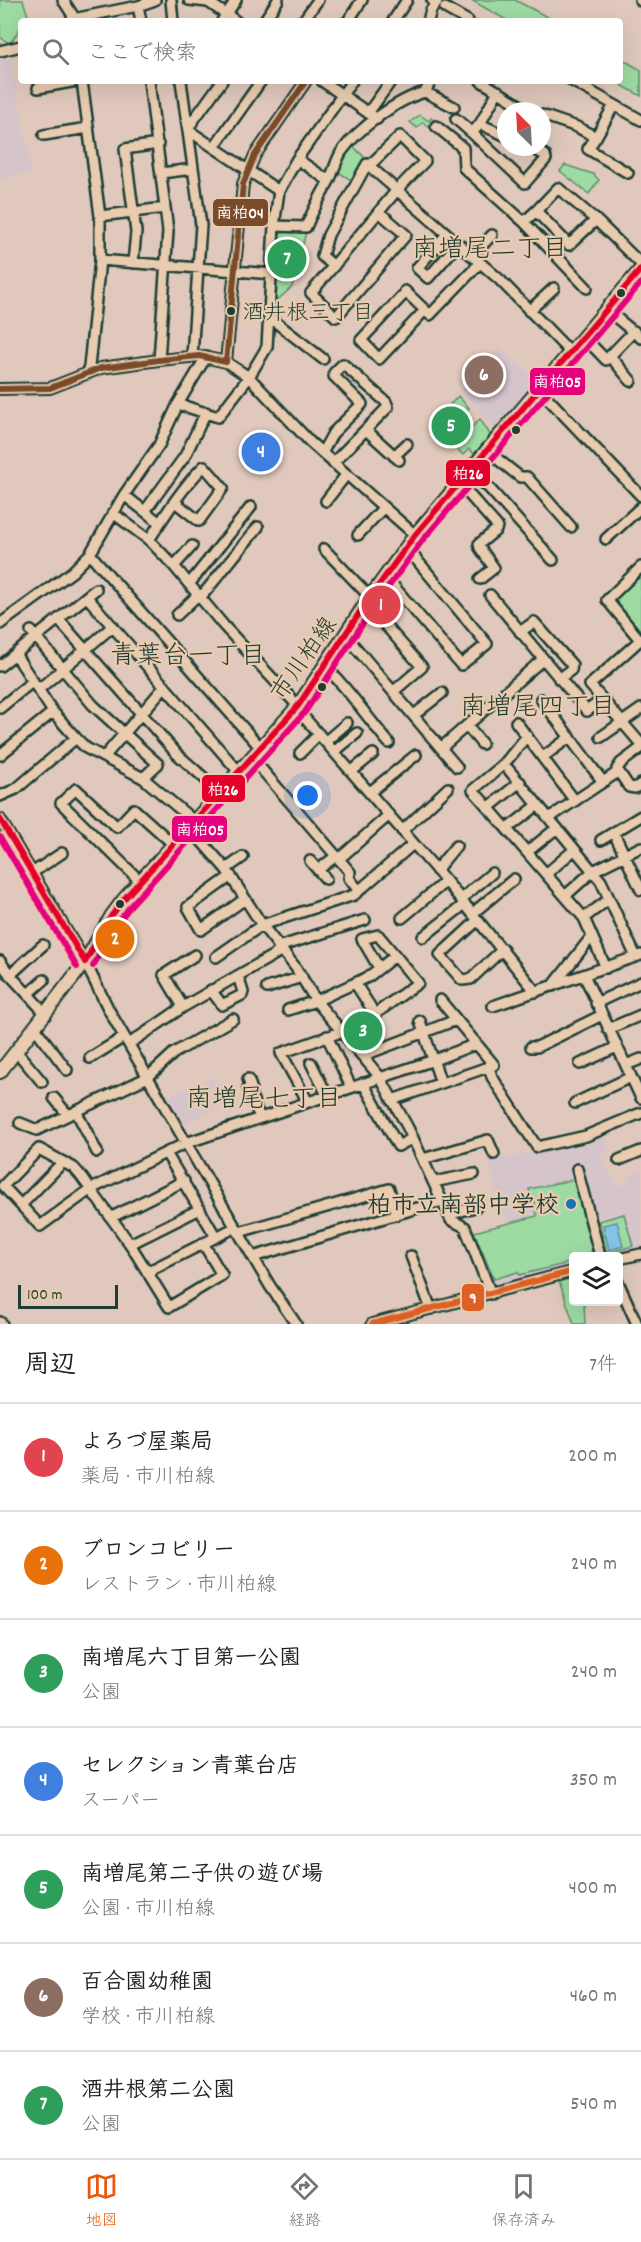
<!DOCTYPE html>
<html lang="ja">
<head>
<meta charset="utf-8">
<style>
	:root { --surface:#fff; --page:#f6f6f6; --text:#202124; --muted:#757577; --line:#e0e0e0; --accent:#ea580c }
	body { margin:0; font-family:Dekko,"Klee One",sans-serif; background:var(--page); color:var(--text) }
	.controls { position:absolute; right:18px; bottom:18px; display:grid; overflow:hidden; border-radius:6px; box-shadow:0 6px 24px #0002 }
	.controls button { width:54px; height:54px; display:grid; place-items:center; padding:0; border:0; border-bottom:2px solid var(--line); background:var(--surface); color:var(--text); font:30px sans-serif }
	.compass { position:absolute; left:497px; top:102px; width:54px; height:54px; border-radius:50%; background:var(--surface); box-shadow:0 6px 24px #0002; rotate:336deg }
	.scale { position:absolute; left:18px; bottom:15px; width:100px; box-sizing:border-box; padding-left:6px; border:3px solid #1f3d34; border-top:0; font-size:16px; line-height:21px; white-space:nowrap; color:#1f3d34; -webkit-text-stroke:4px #e9ccb0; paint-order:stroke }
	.you { position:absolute; left:308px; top:796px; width:21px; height:21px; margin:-15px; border:4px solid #fff; border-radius:50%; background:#1a73e8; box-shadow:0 0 0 9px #1a73e833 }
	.badge { display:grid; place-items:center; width:39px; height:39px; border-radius:50%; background:var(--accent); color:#fff; font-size:20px; font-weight:700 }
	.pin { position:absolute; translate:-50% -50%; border:3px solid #fff; box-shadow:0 2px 6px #0006 }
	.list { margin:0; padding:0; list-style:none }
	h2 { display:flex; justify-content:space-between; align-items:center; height:78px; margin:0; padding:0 24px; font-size:26px }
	h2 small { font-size:20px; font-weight:400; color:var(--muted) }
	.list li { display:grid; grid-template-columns:39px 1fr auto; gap:18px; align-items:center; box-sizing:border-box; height:108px; padding:0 24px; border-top:2px solid var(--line) }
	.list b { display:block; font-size:22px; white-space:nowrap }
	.list p { margin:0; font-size:20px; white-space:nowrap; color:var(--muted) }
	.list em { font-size:20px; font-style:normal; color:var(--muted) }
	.icon { flex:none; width:33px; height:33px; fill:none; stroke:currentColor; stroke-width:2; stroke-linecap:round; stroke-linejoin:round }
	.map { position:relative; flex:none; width:641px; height:1324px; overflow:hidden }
	.search { position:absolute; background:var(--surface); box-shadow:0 6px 24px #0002; left:18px; right:18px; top:18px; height:66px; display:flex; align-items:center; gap:15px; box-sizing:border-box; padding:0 21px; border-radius:6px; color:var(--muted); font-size:22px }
	.sheet { height:834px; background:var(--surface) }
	nav { display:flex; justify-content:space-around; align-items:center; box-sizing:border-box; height:84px; border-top:2px solid var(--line); background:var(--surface); font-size:16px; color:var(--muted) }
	nav a { display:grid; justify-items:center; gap:3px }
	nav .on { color:var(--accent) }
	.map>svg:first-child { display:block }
	.built { fill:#d5c5cb }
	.green { fill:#9ddba3; stroke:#5e8c6c; stroke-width:1.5 }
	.water { fill:#85c4e6; stroke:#5c8e9f; stroke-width:1.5 }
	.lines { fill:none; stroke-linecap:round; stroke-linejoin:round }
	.minor-casing { stroke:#1f3d34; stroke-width:14 }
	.major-casing { stroke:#1f3d34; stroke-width:16 }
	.minor { stroke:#e9ccb0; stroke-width:9 }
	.major { stroke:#e9ccb0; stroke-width:12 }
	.bus-1-casing { stroke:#e9ccb0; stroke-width:10 }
	.bus-2-casing { stroke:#e9ccb0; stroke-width:10 }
	.bus-3-casing { stroke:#e9ccb0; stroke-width:10 }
	.bus-4-casing { stroke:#e9ccb0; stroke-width:10 }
	.bus-1 { stroke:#e4002b; stroke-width:6 }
	.bus-2 { stroke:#e5007d; stroke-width:6 }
	.bus-3 { stroke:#7a4b2a; stroke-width:6 }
	.bus-4 { stroke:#dd6124; stroke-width:6 }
	.bus-dot { fill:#1f3d34; stroke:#e9ccb0; stroke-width:2 }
	.poi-dot { fill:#1f6fb2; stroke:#e9ccb0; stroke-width:2 }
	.labels { text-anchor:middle; stroke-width:4.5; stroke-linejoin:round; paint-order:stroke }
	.bus-label { font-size:22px; fill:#1f3d34; stroke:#e9ccb0; text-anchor:start }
	.street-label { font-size:24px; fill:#1f3d34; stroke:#e9ccb0 }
	.poi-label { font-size:24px; font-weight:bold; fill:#1f3d34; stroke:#e9ccb0; text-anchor:end }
	.neighbourhood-label { font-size:26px; fill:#1f3d34; stroke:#e9ccb0 }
	.line-badge { stroke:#e9ccb0; stroke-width:2 }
	.badge-label { font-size:16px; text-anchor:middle; font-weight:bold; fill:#fff }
</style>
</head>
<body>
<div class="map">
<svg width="641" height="1324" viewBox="0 0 641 1324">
	<rect width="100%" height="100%" fill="#e0c9bc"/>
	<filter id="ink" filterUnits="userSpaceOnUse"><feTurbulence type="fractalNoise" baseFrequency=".0167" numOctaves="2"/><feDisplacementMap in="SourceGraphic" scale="12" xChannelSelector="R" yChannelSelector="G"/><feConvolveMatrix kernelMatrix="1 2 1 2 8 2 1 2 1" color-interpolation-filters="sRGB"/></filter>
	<g filter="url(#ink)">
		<path class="built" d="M0,56L11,60L32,173L0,179Z
			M499,347L539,381L496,430L460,390Z
			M216,1077L228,1097L219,1104L220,1106L184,1124L167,1095Z
			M602,1131L610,1150L600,1155L618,1186L628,1182L626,1177L641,1170V1249L612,1256H574L573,1267L495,1288L492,1287L471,1232L506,1222L488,1162L571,1143Z"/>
		<path class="green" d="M0,0H23L28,16L25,21H21V27L10,44L0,37Z
			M471,0H515L555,21H508Z
			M620,58L641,70V96L614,81H620Z
			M420,115L429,121L431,118L435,121L428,127L423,122L417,128L410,122Z
			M352,145L364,157L351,180L338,172L343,156Z
			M565,165L593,174L599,180L589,194L560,171Z
			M278,229L306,232L292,287L273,304Z
			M458,396L469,408L461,417L472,427L480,419L491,436L474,454L469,449L463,455L431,425Z
			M641,573V632L611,600Z
			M571,1180L578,1185L593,1249L588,1256H574L573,1262L519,1275L518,1272L494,1279L474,1232L537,1216L534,1198H531L529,1189Z
			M624,1214L633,1246L607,1253L599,1221Z
			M572,1274L573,1276L574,1302H584L585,1324H574L559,1281Z"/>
		<path class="water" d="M617,1222L623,1246L609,1250L603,1225Z"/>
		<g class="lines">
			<g class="minor-casing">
				<path id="minor" d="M63,0L72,14L73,21
					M171,0L173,21
					M189,0L208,2L236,21
					M640,0L641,1
					M138,6L141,21
					M445,8L468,21
					M73,19L138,6L155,0
					M222,21L236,0
					M264,21L278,0
					M303,21L318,0
					M348,21L362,0
					M393,21L407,0
					M428,21L431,10L437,3L432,0
					M0,51L21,46
					M82,81L100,216V260L89,367L91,372
					M149,81L168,231L159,360
					M181,81L201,225L192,356
					M322,81L377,119
					M481,81L529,111
					M572,81L641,120
					M38,88L77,81
					M498,91L480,124L472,133L525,183L546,159L545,155L529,147
					M425,92L431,81
					M368,113L391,81
					M542,115L577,127L596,137L614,105
					M456,119L472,133
					M480,124L506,136
					M436,126L463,148L464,168L524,222
					M188,128L222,81
					M188,130L279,191
					M44,135L88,128
					M596,137L588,149L628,173
					M214,147L261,81
					M297,159L329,181
					M369,166L400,136L425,161L397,190L311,293L336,317L406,235L379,212
					M161,173L193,169
					M536,211L524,222L587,288
					M100,216L165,208
					M596,220L569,245L536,211L558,188L596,220L641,264
					M274,226L306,227C313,210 320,197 329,181C334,171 336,160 342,151C358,129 398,99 425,92L454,107
					M447,234L417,268L428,278L458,244
					M472,256L492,235
					M100,260L273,274
					M133,263L136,232L125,149L158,144
					M334,266L322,256L328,235L367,164L500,280L570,352
					M405,291L430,315L480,263
					M406,292L361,340L379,359L425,310
					M607,310L641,338
					M529,311L554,288
					M269,317L323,359
					M583,336L606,360L634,331
					M610,356L631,381
					M226,362L243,184L255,155L306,81
					M0,389L50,388L101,368L159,360L199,356L226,362L249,377L310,442L415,535
					M539,389L641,496
					M178,404L218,417L249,377L267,347L274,226L279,191L297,159L352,81
					M366,430L399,460
					M486,450L520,477H527L571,527
					M322,453L333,433L362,404L334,376V373L343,364L386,402L388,407L333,463
					M394,456L407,444
					M468,471L489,488L553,560
					M458,482L497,526L496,530L479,544L480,548L494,568L480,579
					M124,495L160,523
					M326,501L346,475
					M145,511L185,456L206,412
					M113,513L149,540L174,566L224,626L298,706
					M358,535L383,508
					M606,539L641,507
					M149,540C165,515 182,488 204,466L223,488L199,521L175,502
					M324,549L370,597
					M90,554L260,747
					M174,566L192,546
					M641,567L607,600L640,640L590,685L641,744
					M385,576L461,665L487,644L406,547
					M190,583L251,507
					M490,595L587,711L602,700
					M87,597L239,772
					M201,597L258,527
					M366,603L422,667L394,691
					M177,615L199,594
					M58,619L177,754L220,792
					M0,624L72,572L90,554L124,495L159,445L178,404L206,357
					M31,631L93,705L158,764L143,778
					M520,632L534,622L572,665L571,670L559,679
					M345,635L457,767
					M15,654L53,712L76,738L86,748L143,778L194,821
					M0,666L96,589
					M325,666C349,690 367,717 389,743
					M39,689L113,626
					M541,699L603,782
					M0,708L33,681
					M296,708L446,881L536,992
					M414,715L442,693
					M516,722L575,801
					M467,726L482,744
					M527,736L504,764L473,790L584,918L606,968
					M601,737L641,709
					M326,741L347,723
					M441,748L542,660
					M641,748L621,763L617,769L629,787L635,788L641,784
					M335,751L357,733
					M300,753L319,734
					M0,755L53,712
					M104,757L165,686
					M251,757L350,872L349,878L359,891
					M543,757L570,737
					M504,764L601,881L636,957
					M352,771L373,754
					M370,792L416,755
					M0,796L16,789L76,738
					M488,808L520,782
					M549,818L618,772
					M0,819L85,962L110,1012L186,1143L270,1286L296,1324
					M189,827L226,869L262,925L296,968L316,1001L380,1077L408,1128L451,1220L465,1227L491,1294
					M507,829L538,805
					M402,831L448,788
					M614,833L641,890
					M601,840L641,816
					M527,852L557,828
					M339,859L389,815
					M310,861L326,879
					M226,869L243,857
					M318,870L336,856
					M436,870L456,846
					M32,873L62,853
					M546,874L574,850
					M231,876L188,907L201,930L245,899
					M140,881L61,803L76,789L117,827L134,809L173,844
					M565,896L593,871L641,847
					M461,899L492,873
					M473,913L514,879
					M402,918L446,881
					M584,918L609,899
					M478,920L440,955L462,980L471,979L503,949
					M423,937L465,904
					M278,947L365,920
					M216,957L262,925L354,895L413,844
					M0,961L10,975L46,1014
					M10,975L43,945
					M584,975L641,1098
					M355,983L375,1014L418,983L378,935L362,939L379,968
					M553,986L592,936
					M267,988L302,977
					M211,990L222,1005L242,995L243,992L238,976
					M28,994L44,980
					M596,1003L641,982
					M493,1006L641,955
					M183,1007L164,975L195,955
					M288,1010L316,1001L368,977L395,956
					M420,1021L441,1083
					M35,1028L67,1070
					M608,1029L641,1015
					M327,1036L351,1087
					M129,1044L183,1007L281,951
					M531,1047H537L602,1015
					M16,1051L42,1082
					M362,1056L456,1020
					M90,1058L124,1037
					M311,1063L327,1095
					M580,1064L617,1047
					M626,1065L641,1059
					M489,1067L492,1077L537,1147L586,1136L641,1113
					M248,1079L251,1087L248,1088L260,1118
					M363,1083L398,1146L413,1138
					M54,1098L68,1115
					M392,1100L494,1065L440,1000
					M308,1102L281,1053L341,1032
					M575,1103L631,1077
					M76,1111L97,1152
					M20,1123L37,1130L148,1077L174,1053L233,1019
					M166,1153L216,1237
					M423,1159L488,1140L494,1154
					M619,1160L641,1151
					M577,1169L600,1256
					M433,1182L474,1174
					M21,1205L63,1162
					M449,1215L477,1206
					M112,1217L184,1181
					M239,1232L389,1189L397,1215
					M203,1243L222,1275L169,1307L130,1244L81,1176L74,1168L39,1149L3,1186L40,1226L91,1189L186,1143L434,1060L476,1044
					M130,1244L200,1209
					M411,1256L431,1309
					M253,1257L441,1201
					M618,1259L641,1254
					M147,1272L236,1227
					M618,1282L637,1324
					M0,1322L2,1324
					M372,1324L574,1271"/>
			</g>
			<g class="major-casing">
				<path id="major" d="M0,1072L85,962L112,915L124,899L298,706L366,603L415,535L641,269"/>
			</g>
			<use href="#minor" class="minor"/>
			<use href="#major" class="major"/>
			<g class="bus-1-casing">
				<path id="bus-1" d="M0,819L85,962
					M85,962L112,915L124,899L298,706L366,603L415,535L641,269"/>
			</g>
			<g class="bus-2-casing">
				<path id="bus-2" d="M0,837L77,967
					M93,966L120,920L131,905L305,712L373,608L422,541L641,283"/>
			</g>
			<g class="bus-3-casing">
				<path id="bus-3" d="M226,362L243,184L255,155L306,81
					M0,389L50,388L101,368L159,360L199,356L226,362"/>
			</g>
			<g class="bus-4-casing">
				<path id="bus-4" d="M372,1324L574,1271"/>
			</g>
			<use href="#bus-1" class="bus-1"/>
			<use href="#bus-2" class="bus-2"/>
			<use href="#bus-3" class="bus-3"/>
			<use href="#bus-4" class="bus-4"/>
		</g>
	</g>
	<g class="bus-dot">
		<circle cx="621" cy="293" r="5"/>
		<circle cx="231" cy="311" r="5"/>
		<circle cx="516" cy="430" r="5"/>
		<circle cx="322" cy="687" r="5"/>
		<circle cx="120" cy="904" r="5"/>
	</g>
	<circle class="poi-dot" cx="571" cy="1204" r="6"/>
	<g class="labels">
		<g class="bus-label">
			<text x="242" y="319">酒井根三丁目</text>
		</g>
		<g class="street-label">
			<text transform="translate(303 658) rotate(-55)" y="8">市川柏線</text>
		</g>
		<g class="poi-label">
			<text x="559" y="1212">柏市立南部中学校</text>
		</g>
		<g class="neighbourhood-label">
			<text x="490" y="256">南増尾二丁目</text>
			<text x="188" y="663">青葉台一丁目</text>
			<text x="538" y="714">南増尾四丁目</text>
			<text x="264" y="1106">南増尾七丁目</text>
		</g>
	</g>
	<g class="line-badge">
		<rect x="212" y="198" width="57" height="29" rx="6" fill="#7a4b2a"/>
		<rect x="529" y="367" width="57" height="29" rx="6" fill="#e5007d"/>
		<rect x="445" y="459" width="46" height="28" rx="6" fill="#e4002b"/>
		<rect x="201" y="774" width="45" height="29" rx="6" fill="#e4002b"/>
		<rect x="171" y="815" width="57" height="28" rx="6" fill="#e5007d"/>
		<rect x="461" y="1283" width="24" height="29" rx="6" fill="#dd6124"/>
	</g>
	<g class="badge-label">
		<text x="240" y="218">南柏04</text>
		<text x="557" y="387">南柏05</text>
		<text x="468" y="479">柏26</text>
		<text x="223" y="795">柏26</text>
		<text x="200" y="835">南柏05</text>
		<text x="473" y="1303">9</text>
	</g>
</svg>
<div class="controls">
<button><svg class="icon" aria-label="layers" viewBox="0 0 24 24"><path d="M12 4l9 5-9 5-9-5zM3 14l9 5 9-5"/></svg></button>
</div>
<svg class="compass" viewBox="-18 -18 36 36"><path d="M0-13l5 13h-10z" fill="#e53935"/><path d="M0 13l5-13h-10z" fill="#757577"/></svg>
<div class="scale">100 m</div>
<div class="you"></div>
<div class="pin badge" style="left:381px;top:605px;background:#e0444e">1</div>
<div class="pin badge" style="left:115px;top:939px;background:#e8710a">2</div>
<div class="pin badge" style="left:363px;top:1031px;background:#2e9e5b">3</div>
<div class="pin badge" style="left:261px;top:452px;background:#3f7fe0">4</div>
<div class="pin badge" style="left:451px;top:426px;background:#2e9e5b">5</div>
<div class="pin badge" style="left:484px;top:375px;background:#8d6e63">6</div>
<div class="pin badge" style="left:287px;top:259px;background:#2e9e5b">7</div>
<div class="search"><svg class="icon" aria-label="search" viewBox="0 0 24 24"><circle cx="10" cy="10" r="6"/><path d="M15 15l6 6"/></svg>ここで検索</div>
</div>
<section class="sheet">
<h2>周辺<small>7件</small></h2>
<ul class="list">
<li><span class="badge" style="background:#e0444e">1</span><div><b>よろづ屋薬局</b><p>薬局 · 市川柏線</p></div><em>200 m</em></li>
<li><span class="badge" style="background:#e8710a">2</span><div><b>ブロンコビリー</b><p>レストラン · 市川柏線</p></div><em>240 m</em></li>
<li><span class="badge" style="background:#2e9e5b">3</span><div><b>南増尾六丁目第一公園</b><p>公園</p></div><em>240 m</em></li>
<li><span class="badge" style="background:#3f7fe0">4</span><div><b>セレクション青葉台店</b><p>スーパー</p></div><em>350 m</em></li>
<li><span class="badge" style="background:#2e9e5b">5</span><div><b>南増尾第二子供の遊び場</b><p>公園 · 市川柏線</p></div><em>400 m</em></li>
<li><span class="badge" style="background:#8d6e63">6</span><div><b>百合園幼稚園</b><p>学校 · 市川柏線</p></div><em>460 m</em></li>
<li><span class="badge" style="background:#2e9e5b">7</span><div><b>酒井根第二公園</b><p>公園</p></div><em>540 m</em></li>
</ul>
</section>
<nav>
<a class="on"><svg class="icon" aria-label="map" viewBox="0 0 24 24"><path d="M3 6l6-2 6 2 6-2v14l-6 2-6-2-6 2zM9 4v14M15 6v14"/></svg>地図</a>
<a><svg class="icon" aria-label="directions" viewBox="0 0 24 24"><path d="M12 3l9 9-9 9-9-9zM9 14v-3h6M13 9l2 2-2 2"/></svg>経路</a>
<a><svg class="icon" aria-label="saved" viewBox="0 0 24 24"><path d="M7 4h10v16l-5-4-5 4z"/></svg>保存済み</a>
</nav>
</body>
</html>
